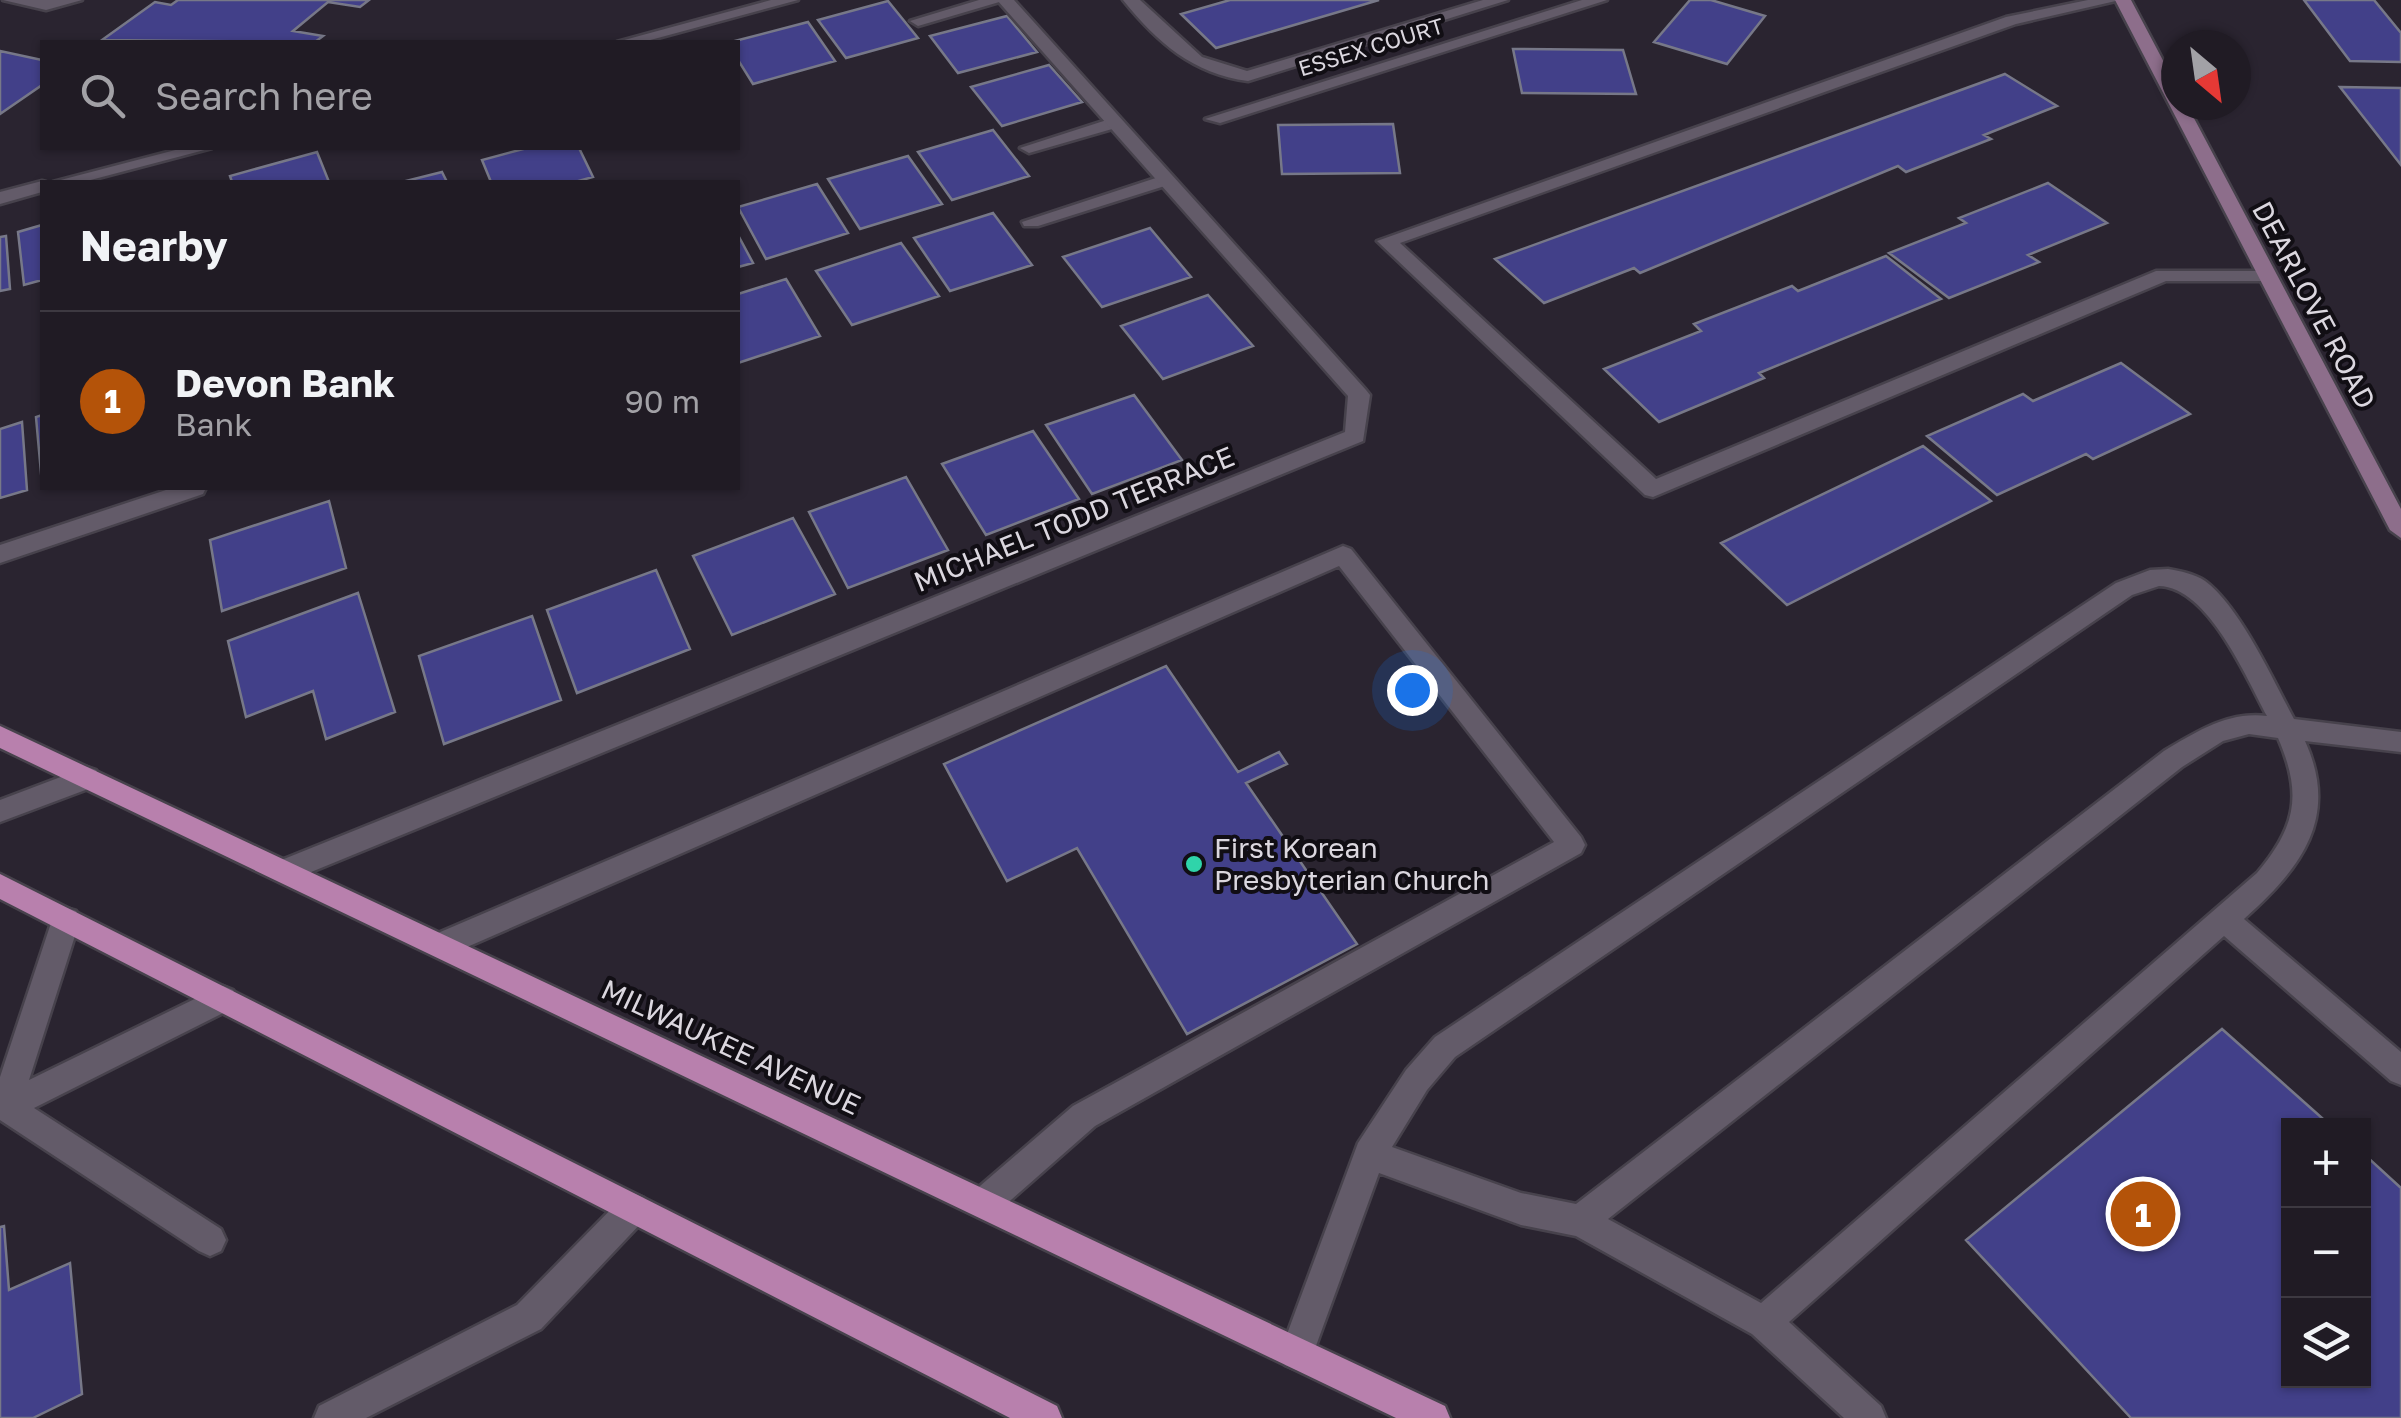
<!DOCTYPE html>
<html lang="en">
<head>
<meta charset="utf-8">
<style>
	:root { --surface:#201b24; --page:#2d2831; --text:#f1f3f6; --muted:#a2a1a6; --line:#3d3941; --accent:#b45309 }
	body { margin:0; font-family:"Golos Text",sans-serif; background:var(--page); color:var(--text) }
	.controls { position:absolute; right:30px; bottom:30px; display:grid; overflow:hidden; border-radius:0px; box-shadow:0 2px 8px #0004 }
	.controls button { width:90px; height:90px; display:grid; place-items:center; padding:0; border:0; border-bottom:2px solid var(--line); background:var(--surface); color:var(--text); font:50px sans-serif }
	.compass { position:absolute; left:2161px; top:30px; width:90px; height:90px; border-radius:50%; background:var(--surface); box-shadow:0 2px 8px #0004; rotate:151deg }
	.you { position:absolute; left:1412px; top:690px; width:35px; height:35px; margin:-25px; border:8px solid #fff; border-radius:50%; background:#1a73e8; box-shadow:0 0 0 15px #1a73e833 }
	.badge { display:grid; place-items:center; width:65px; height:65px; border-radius:50%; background:var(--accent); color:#fff; font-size:32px; font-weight:700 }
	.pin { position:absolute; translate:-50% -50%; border:5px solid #fff; box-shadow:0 2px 10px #0006 }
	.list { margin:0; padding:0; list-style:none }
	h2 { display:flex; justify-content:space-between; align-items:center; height:130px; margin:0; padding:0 40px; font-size:42px }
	h2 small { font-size:32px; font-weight:400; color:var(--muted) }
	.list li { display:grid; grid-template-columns:65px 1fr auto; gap:30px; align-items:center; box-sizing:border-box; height:180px; padding:0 40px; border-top:2px solid var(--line) }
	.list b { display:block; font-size:38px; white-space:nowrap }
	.list p { margin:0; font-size:32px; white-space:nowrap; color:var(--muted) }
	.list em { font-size:32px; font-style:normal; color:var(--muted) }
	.icon { flex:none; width:55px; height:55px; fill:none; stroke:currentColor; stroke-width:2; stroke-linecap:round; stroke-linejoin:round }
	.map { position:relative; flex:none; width:2401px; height:1418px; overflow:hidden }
	.search { position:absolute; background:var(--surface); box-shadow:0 2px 8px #0004; left:40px; top:40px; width:700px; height:110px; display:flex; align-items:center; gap:25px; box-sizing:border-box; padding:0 35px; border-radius:0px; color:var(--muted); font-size:38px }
	.panel { position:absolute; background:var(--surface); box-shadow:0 2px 8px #0004; left:40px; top:180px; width:700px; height:310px; border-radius:0px }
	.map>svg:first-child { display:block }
	.building { fill:#424089; stroke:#777888; stroke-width:2.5 }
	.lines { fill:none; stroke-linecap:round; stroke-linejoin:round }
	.service-casing { stroke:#47424c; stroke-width:5 }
	.minor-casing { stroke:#47424c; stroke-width:5 }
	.secondary-casing { stroke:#47424c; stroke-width:5 }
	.primary-casing { stroke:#47424c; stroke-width:5 }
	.service { fill:#635b69; fill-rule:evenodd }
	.minor { fill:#635b69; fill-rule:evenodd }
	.secondary { fill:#8d6e8b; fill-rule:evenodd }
	.primary { fill:#b880ad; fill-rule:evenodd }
	.poi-dot { fill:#2fd4aa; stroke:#110e14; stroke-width:4 }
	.labels { text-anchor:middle; stroke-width:8; stroke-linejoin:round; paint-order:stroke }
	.far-street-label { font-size:22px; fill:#dbd7df; stroke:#110e14 }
	.street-label { font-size:28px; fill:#dbd7df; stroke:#110e14 }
	.poi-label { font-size:28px; fill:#dbd7df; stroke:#110e14; text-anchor:start }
</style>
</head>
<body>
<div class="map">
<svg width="2401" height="1418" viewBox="0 0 2401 1418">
	<rect width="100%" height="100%" fill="#2a2430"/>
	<path class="building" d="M178,0H369L360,7L328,2L293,31L323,36L315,42L102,40L155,2L171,5Z
		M1230,0H1379L1216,48L1181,14Z
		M1690,0H1711L1765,16L1727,64L1654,42Z
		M2304,0H2374L2401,33V62L2350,61Z
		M888,1L918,38L846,58L818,20Z
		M1007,16L1037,52L958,73L930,36Z
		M808,22L835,61L753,84L738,60V42H731Z
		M1513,49L1623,50L1636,94L1522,93Z
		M0,51L42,60V85L0,114Z
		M1049,65L1082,102L1002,126L971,87Z
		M2005,74L2057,106L1984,135L1991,139L1906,172L1898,166L1640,273L1634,268L1544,303L1495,259Z
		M2340,87L2401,88V165Z
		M1393,124L1400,173L1282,174L1278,125Z
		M993,130L1029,176L952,200L918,152Z
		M527,148H579L593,177L575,182H491L482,160Z
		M317,152L329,182H232L230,176Z
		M908,156L942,204L860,229L828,179Z
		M442,172L447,182H402Z
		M2048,183L2107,223L2028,255L2039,262L1949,298L1889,253L1966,223L1959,218Z
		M817,184L848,233L766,259L738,207Z
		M993,213L1032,265L950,291L914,238Z
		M42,225V280L24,285L18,232Z
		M1150,228L1191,277L1102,307L1063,257Z
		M738,235L753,263L738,267Z
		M6,236L10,289L0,291V237Z
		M901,243L939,296L852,325L816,271Z
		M1886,256L1941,299L1759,373L1764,378L1659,422L1604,369L1701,331L1694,324L1792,286L1798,291Z
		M786,279L820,336L738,363V294Z
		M1208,295L1253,346L1163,379L1121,326Z
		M2121,363L2190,414L2093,459L2086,454L1997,495L1927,436L2023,394L2033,401Z
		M1134,395L1182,460L1092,494L1046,425Z
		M42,415V484L36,417Z
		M22,422L27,490L0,498V429Z
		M1033,431L1079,499L986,535L942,464Z
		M1923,446L1991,501L1787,605L1721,543Z
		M906,477L948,550L848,588L809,512Z
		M329,501L346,568L222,611L210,540Z
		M793,518L835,594L732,635L693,556Z
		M656,570L690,649L577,693L547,610Z
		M358,593L395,712L326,739L313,691L246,717L228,641Z
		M532,616L561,700L444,744L419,656Z
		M1166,666L1238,772L1279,752L1287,764L1246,783L1357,944L1187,1034L1077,848L1007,881L944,764Z
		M2222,1029L2331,1126H2288V1380H2364V1154L2401,1188V1418H2131L1966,1240Z
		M4,1226L9,1290L70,1263L82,1394L33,1418H0V1227Z"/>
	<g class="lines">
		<g class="service-casing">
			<path id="service" d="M979,0H1006L918,26L910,21Z
				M1123,0H1140L1202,57L1247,71L1483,0H1508L1248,81C1193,74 1157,42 1123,0Z
				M2088,0H2120L2016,24L1400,243L1656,479L2156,271H2268L2275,273V281H2166L1653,497L1645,495L1377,241L2006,17Z
				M1113,118L1122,123L1119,127L1029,153L1020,148Z
				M1165,175L1174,180L1171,184L1038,226H1024L1022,222Z
				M172,488H206L203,494L0,563V545Z
				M1343,546L1351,549L1581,837L1585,845L1581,853L1095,1126L995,1214L984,1219L973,1214L968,1203L973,1192L1073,1106L1554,842L1339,566L451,954L441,958L431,954L427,945L431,936Z
				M2168,569C2180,571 2195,574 2205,581C2240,607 2273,680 2294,719L2401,732V752L2305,741C2340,818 2301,868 2244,919L2401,1052V1085L2391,1081L2224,936L1789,1322L1881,1406L1886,1418H1844L1752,1334L1576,1236L1521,1225L1379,1173L1309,1365L1297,1370L1285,1365L1280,1353L1358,1143L1406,1070L1435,1037L2116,583L2150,570ZM2159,586C2208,587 2246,677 2267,716C2228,711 2196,732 2164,751L1576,1204L1521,1193L1392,1147L1427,1090L1455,1057L2132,595ZM2249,734L2278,738C2302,793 2297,826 2257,873L1761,1303L1608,1219L2182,767L2223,741Z
				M66,908L76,911L80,920L29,1080L213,990L223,986L233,990L237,999L233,1008L34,1108L221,1229L226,1240L221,1251L210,1256L199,1251L0,1120V1077L52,920L56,911Z
				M633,1193L644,1198L649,1209L644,1220L541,1329L366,1418H314L319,1406L517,1305L622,1198Z"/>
		</g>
		<g class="minor-casing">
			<path id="minor" d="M3,0H82L46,10Z
				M771,0H798L643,42H617Z
				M997,0H1014L1366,390L1370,395L1363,441L294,879L284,883L274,879L270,871L274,863L1345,432L1348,396Z
				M1582,0H1607L1220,123L1205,119Z
				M183,148H212L83,182H53Z
				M42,181L46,182H42V192L0,204V192Z
				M87,767L96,770L100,778L96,786L0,822V800Z"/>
		</g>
		<g class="secondary-casing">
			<path id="secondary" d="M2115,0H2131L2176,85V105H2187L2401,509V538L2390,530Z"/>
		</g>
		<g class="primary-casing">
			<path id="primary" d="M0,726L1445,1406L1450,1418H1396L0,748Z
				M0,874L1057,1406L1062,1418H1010L0,899Z"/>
		</g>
		<use href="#service" class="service"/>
		<use href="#minor" class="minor"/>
		<use href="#secondary" class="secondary"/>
		<use href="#primary" class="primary"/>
	</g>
	<circle class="poi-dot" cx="1194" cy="864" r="10"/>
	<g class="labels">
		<g class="far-street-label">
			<text transform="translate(1371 47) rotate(-17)" y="8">ESSEX COURT</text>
		</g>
		<g class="street-label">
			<text transform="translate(2314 305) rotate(62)" y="10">DEARLOVE ROAD</text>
			<text transform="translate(1074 519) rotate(-22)" y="10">MICHAEL TODD TERRACE</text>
			<text transform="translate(731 1047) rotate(25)" y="10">MILWAUKEE AVENUE</text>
		</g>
		<g class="poi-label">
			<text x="1214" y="858">First Korean<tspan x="1214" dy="32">Presbyterian Church</tspan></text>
		</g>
	</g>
</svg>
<div class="controls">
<button>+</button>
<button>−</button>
<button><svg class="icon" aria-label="layers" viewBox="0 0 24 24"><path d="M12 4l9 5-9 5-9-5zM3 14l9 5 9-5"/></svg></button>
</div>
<svg class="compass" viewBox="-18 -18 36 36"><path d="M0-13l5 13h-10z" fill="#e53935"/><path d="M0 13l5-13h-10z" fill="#a2a1a6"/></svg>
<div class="you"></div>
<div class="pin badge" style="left:2143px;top:1214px">1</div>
<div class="search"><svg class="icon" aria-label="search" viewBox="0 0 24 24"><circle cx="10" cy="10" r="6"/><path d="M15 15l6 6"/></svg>Search here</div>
<section class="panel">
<h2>Nearby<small></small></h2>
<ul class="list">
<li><span class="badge">1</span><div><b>Devon Bank</b><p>Bank</p></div><em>90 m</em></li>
</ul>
</section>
</div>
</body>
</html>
